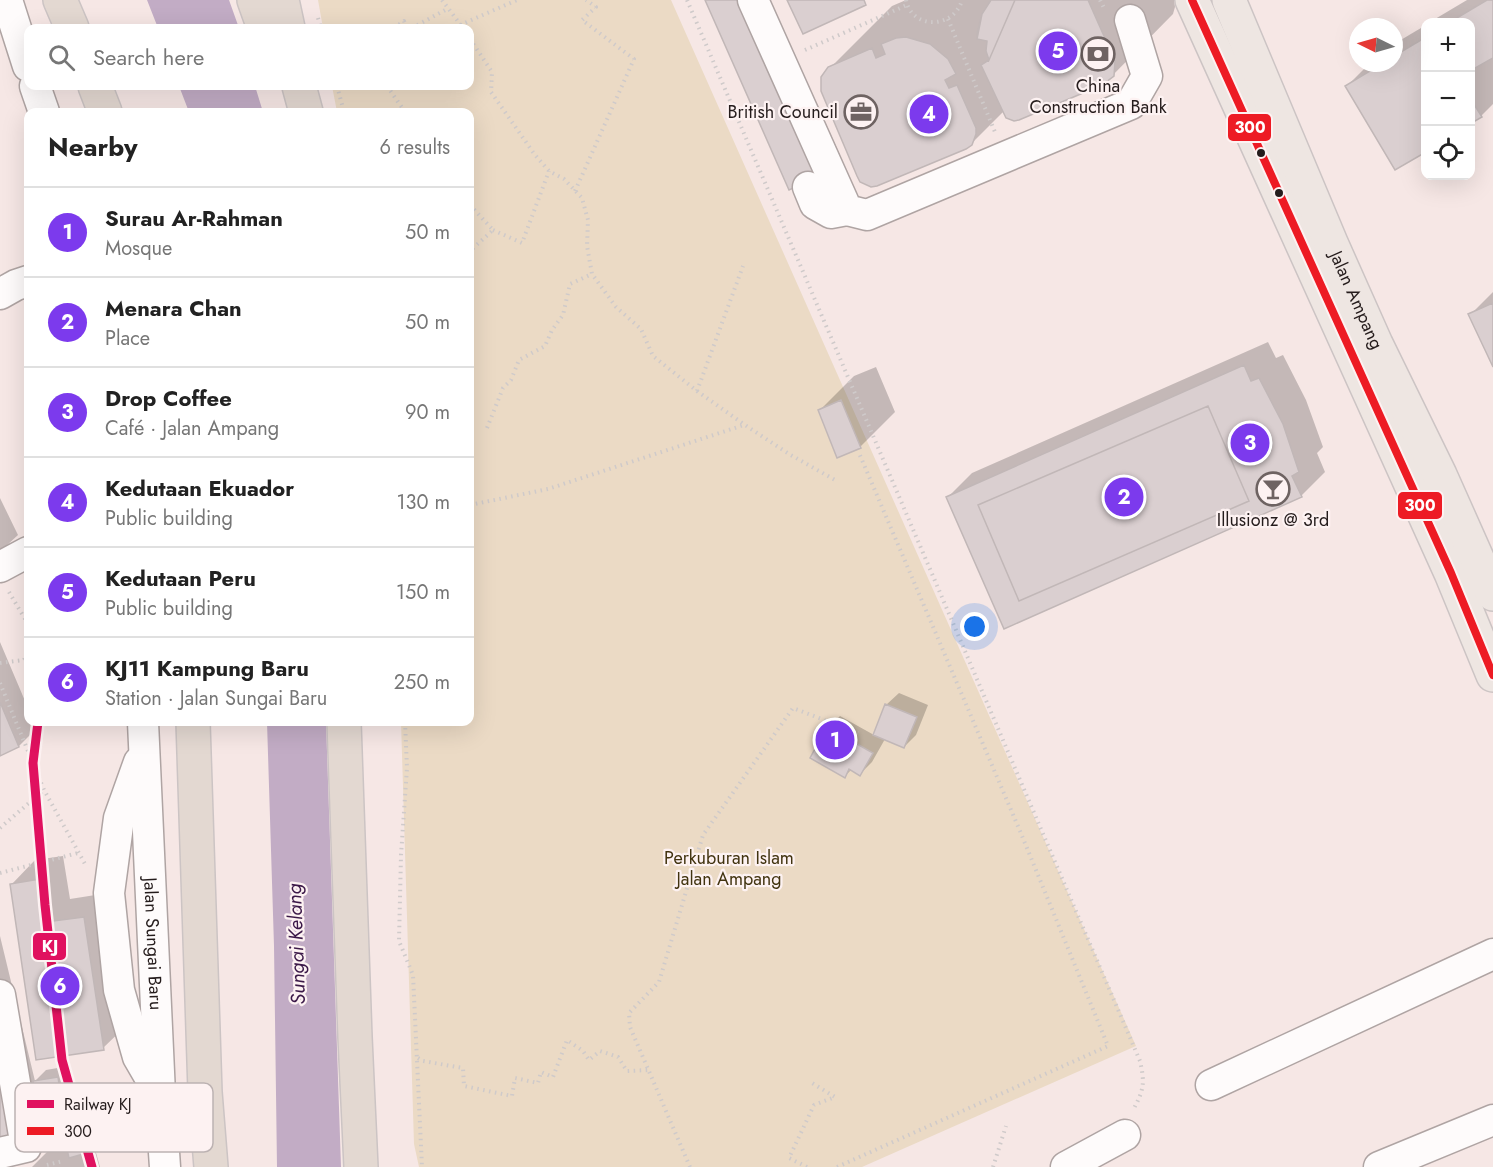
<!DOCTYPE html>
<html lang="en">
<head>
<meta charset="utf-8">
<style>
	:root { --surface:#fff; --page:#f2f2f2; --text:#222; --muted:#767676; --line:#e0e0e0; --accent:#7c3aed }
	body { margin:0; font-family:Jost,sans-serif; background:var(--page); color:var(--text) }
	.controls { position:absolute; right:18px; top:18px; display:grid; overflow:hidden; border-radius:12px; box-shadow:0 6px 24px #0002 }
	.controls button { width:54px; height:54px; display:grid; place-items:center; padding:0; border:0; border-bottom:2px solid var(--line); background:var(--surface); color:var(--text); font:30px sans-serif }
	.compass { position:absolute; left:1349px; top:18px; width:54px; height:54px; border-radius:50%; background:var(--surface); box-shadow:0 6px 24px #0002; rotate:275deg }
	.you { position:absolute; left:975px; top:627px; width:21px; height:21px; margin:-15px; border:4px solid #fff; border-radius:50%; background:#1a73e8; box-shadow:0 0 0 9px #1a73e833 }
	.badge { display:grid; place-items:center; width:39px; height:39px; border-radius:50%; background:var(--accent); color:#fff; font-size:20px; font-weight:700 }
	.pin { position:absolute; translate:-50% -50%; border:3px solid #fff; box-shadow:0 2px 6px #0006 }
	.list { margin:0; padding:0; list-style:none }
	h2 { display:flex; justify-content:space-between; align-items:center; height:78px; margin:0; padding:0 24px; font-size:26px }
	h2 small { font-size:20px; font-weight:400; color:var(--muted) }
	.list li { display:grid; grid-template-columns:39px 1fr auto; gap:18px; align-items:center; box-sizing:border-box; height:90px; padding:0 24px; border-top:2px solid var(--line) }
	.list b { display:block; font-size:22px; white-space:nowrap }
	.list p { margin:0; font-size:20px; white-space:nowrap; color:var(--muted) }
	.list em { font-size:20px; font-style:normal; color:var(--muted) }
	.icon { flex:none; width:33px; height:33px; fill:none; stroke:currentColor; stroke-width:2; stroke-linecap:round; stroke-linejoin:round }
	.map { position:relative; flex:none; width:1493px; height:1167px; overflow:hidden }
	.search { position:absolute; background:var(--surface); box-shadow:0 6px 24px #0002; left:24px; top:24px; width:450px; height:66px; display:flex; align-items:center; gap:15px; box-sizing:border-box; padding:0 21px; border-radius:12px; color:var(--muted); font-size:22px }
	.panel { position:absolute; background:var(--surface); box-shadow:0 6px 24px #0002; left:24px; top:108px; width:450px; height:618px; border-radius:12px }
	.map>svg:first-child { display:block }
	.green { fill:#ebdac5 }
	.water { fill:#c2acc5 }
	.shadow { fill:#0003 }
	.building { fill:#dacfd0; stroke:#c1b7b7; stroke-width:1.5 }
	.lines { fill:none; stroke-linecap:round; stroke-linejoin:round }
	.minor-casing { stroke:#afa4a3; stroke-width:33 }
	.major-casing { stroke:#ccc4c4; stroke-width:36 }
	.highway-casing { stroke:#ccc4c4; stroke-width:36 }
	.path { stroke:#cfcaca; stroke-width:4; stroke-dasharray:1.5 4.5; stroke-linecap:butt }
	.minor { stroke:#fefbfb; stroke-width:30 }
	.major { stroke:#eee6e2; stroke-width:33 }
	.highway { stroke:#e3d8d1; stroke-width:33 }
	.bus-1-casing { stroke:#fdf2f2; stroke-width:12 }
	.bus-1 { stroke:#ed1b24; stroke-width:8 }
	.rail-1-casing { stroke:#fdf2f2; stroke-width:14 }
	.rail-1 { stroke:#e0115f; stroke-width:9 }
	.bus-dot { fill:#251c1c; stroke:#fdf2f2; stroke-width:2 }
	.labels { text-anchor:middle; stroke-width:4.5; stroke-linejoin:round; paint-order:stroke }
	.poi-label { font-size:18px; fill:#251c1c; stroke:#fdf2f2 }
	.street-label { font-size:18px; fill:#251c1c; stroke:#fdf2f2 }
	.park-label { font-size:18px; fill:#41330f; stroke:#fdf2f2 }
	.water-label { font-size:20px; font-style:italic; fill:#3b1848; stroke:#fdf2f2 }
	.key { fill:#fdf2f2; stroke:#bcb2b2; stroke-width:1.5 }
	.key-label { font-size:16px; fill:#251c1c }
	.line-badge { stroke:#fdf2f2; stroke-width:2 }
	.badge-label { font-size:16px; text-anchor:middle; font-weight:bold; fill:#fff }
</style>
</head>
<body>
<div class="map">
<svg width="1493" height="1167" viewBox="0 0 1493 1167">
	<rect width="100%" height="100%" fill="#f6e7e5"/>
	<path class="green" d="M318,0H671L1136,1046L862,1167H419L414,1144L401,722H470V112H337L332,86H470V28H323Z"/>
	<path class="water" d="M147,0H229L239,28H158Z
		M179,86H255L263,112H189Z
		M267,722H326L341,1167H277L274,946Z"/>
	<path class="shadow" d="M707,0H770L840,155L822,173Z
		M906,0H1174L1175,7L1173,14L1108,80L1004,111L971,144L830,68L892,6Z
		M1467,0H1493V104L1481,116L1470,123V22H1430Z
		M1426,25V150L1347,86L1370,63H1394V44Z
		M1493,292V364L1470,315Z
		M1268,342L1276,358L1283,355L1306,400L1323,447L1317,453L1325,472L1301,496L948,497L972,473Z
		M876,367L895,412L860,447L820,410L854,376Z
		M0,498L18,535L5,547L0,549Z
		M0,642L28,708V722H34L37,728L19,746L0,754Z
		M899,693L928,705L916,735L904,747L885,739L872,762L860,774L852,769L845,776L828,728L840,716L874,735L886,705Z
		M63,856L70,899L108,893L128,1024L103,1048L11,885L35,860Z
		M0,936L35,1081L46,1070L69,1066L76,1107L64,1119L40,1117L18,1139L0,1143Z
		M103,1132L106,1142L100,1148L95,1149L100,1167H32L58,1141Z"/>
	<path class="building" d="M705,0H744L822,175L789,190Z
		M787,0H864L866,5L803,34Z
		M991,0H1088L1115,61L1114,76L1102,85L1019,120L1014,121L1006,118L981,65L989,60L986,51L987,41L977,39L982,14Z
		M991,0H1015L989,60L986,51L987,41L977,39V33L982,14Z
		M1487,0H1493V58L1470,71V22H1450Z
		M906,37L930,44L948,59L956,74L945,80L949,88L957,85L976,128V134L972,145L966,149L877,186L871,187L860,182L857,176L821,91V77L828,67L872,48L876,58L885,54L881,44L896,38Z
		M1426,37V152L1395,170L1345,86L1383,63H1394V56Z
		M1470,98L1482,117L1470,124Z
		M1493,303V367L1468,314Z
		M1244,365L1251,381L1259,378L1283,424L1299,472L1292,476L1302,497L1004,629L946,497Z
		M841,400L861,448L837,458L818,410Z
		M1208,406L1249,501L1019,601L978,505Z
		M0,702L19,747L0,756Z
		M885,704L917,717L904,748L873,735Z
		M827,727L873,753L860,776L849,769L845,778L810,758Z
		M40,879L46,922L84,917L104,1050L36,1060L10,884Z
		M0,1060L19,1140L0,1145Z
		M58,1077L64,1121L40,1125L33,1081Z
		M98,1137L101,1149L69,1158L66,1145Z"/>
	<g class="lines">
		<g class="minor-casing">
			<g id="minor">
				<path d="M7,0L28,66"/>
				<path d="M753,0L847,210L867,215L1131,104L1147,76L1130,20"/>
				<path d="M35,86L44,112"/>
				<path d="M808,187L815,204L831,213L847,210"/>
				<path d="M0,294L16,285L28,281"/>
				<path d="M0,567L28,552"/>
				<path id="s1" d="M143,722L160,1094L165,1167"/>
				<path d="M139,762L119,818L109,893L119,990L138,1057L156,1088"/>
				<path d="M0,995L26,1147L0,1153"/>
				<path d="M1211,1085L1493,954"/>
				<path d="M1066,1167L1125,1135"/>
				<path d="M1379,1167L1493,1120"/>
			</g>
		</g>
		<g class="major-casing">
			<g id="major">
				<path d="M1192,0L1451,573L1493,675"/>
				<path id="s2" d="M1229,0L1331,243L1376,344L1440,475L1493,594"/>
			</g>
		</g>
		<g class="highway-casing">
			<path id="highway" d="M60,0L72,28
				M254,0L264,28
				M282,0L288,28
				M95,86L105,112
				M299,86L306,112
				M193,722L205,1092L211,1167
				M344,722L355,1037L361,1167"/>
		</g>
		<path class="path" d="M442,0L463,28
			M687,0L1140,1061C1145,1083 1144,1090 1133,1110
			M906,0C912,30 954,29 962,0
			M1100,0L1105,10
			M318,18L321,28
			M948,19L995,132
			M460,25L517,0
			M394,28L404,21L407,28
			M412,28L449,8
			M470,39L492,72L491,92L535,155L549,171L564,179L582,198L588,220L587,246L592,274L616,307L641,329L653,356L697,391L745,425L789,454L835,480
			M805,50L907,5
			M337,86L344,112
			M387,86L403,109L394,112
			M575,191L634,59L582,20L596,7L586,0
			M470,205L493,230L470,251
			M493,230L522,243L549,171
			M697,391L743,266
			M487,428L503,388L511,380L519,360L545,346L552,330L563,315L570,284L592,274
			M470,505L548,489L744,425
			M9,592L28,624
			M0,663L24,660L28,653
			M0,683L44,790L85,864
			M405,722L407,768L401,855L399,941L413,975L422,1167
			M0,828L44,790
			M0,873L78,853
			M418,1058L423,1061L463,1068L464,1086L512,1096L515,1078L538,1083L541,1072L553,1077L567,1040L583,1051L589,1060L600,1051L618,1057L627,1071L649,1070
			M47,1165L63,1161
			M690,1167L630,1027L629,1013L659,982L703,835L793,708L858,733
			M807,1167L789,1158L814,1105L835,1097L812,1083
			M837,1167L1108,1046L1020,831L859,453
			M993,1167L1006,1126"/>
		<use href="#minor" class="minor"/>
		<use href="#major" class="major"/>
		<use href="#highway" class="highway"/>
		<g class="bus-1-casing">
			<path id="bus-1" d="M1192,0L1451,573L1493,675"/>
		</g>
		<use href="#bus-1" class="bus-1"/>
		<g class="rail-1-casing">
			<path id="rail-1" d="M38,722L33,763L45,905L62,1060L92,1167"/>
		</g>
		<use href="#rail-1" class="rail-1"/>
	</g>
	<defs>
		<g id="bank-ring" transform="scale(1.725)"><circle r="9.5" fill="#fdf2f2" stroke="#6e6362" stroke-width="1.5"/><path d="M-6-4H6V4H-6ZM0-2.3a2.3 2.3 0 1 0 0 4.6a2.3 2.3 0 1 0 0-4.6Z" fill="#6e6362"/></g>
		<g id="office-ring" transform="scale(1.725)"><circle r="9.5" fill="#fdf2f2" stroke="#6e6362" stroke-width="1.5"/><path d="M-6-3h4V-5.5h4V-3h4V5H-6ZM-1-4.5V-3h2v-1.5ZM-6 0V1H6V0Z" fill="#6e6362"/></g>
		<g id="bar-ring" transform="scale(1.725)"><circle r="9.5" fill="#fdf2f2" stroke="#6e6362" stroke-width="1.5"/><path d="M-6-5H6L.8 .8V4.5H3.5V6h-7V4.5H-.8V.8Z" fill="#6e6362"/></g>
	</defs>
	<g fill-rule="evenodd">
		<use href="#bank-ring" x="1098" y="54"/>
		<use href="#office-ring" x="861" y="112"/>
		<use href="#bar-ring" x="1273" y="489"/>
	</g>
	<g class="bus-dot">
		<circle cx="1261" cy="153" r="5"/>
		<circle cx="1279" cy="193" r="5"/>
	</g>
	<g class="labels">
		<g class="poi-label">
			<text x="1098" y="92">China<tspan x="1098" dy="21">Construction Bank</tspan></text>
			<text x="838" y="118" text-anchor="end">British Council</text>
			<text x="1273" y="526">Illusionz @ 3rd</text>
		</g>
		<g class="street-label">
			<text dy="6" stroke="none"><textPath href="#s2" startOffset="326">Jalan Ampang</textPath></text>
			<text dy="6" stroke="none"><textPath href="#s1" startOffset="222">Jalan Sungai Baru</textPath></text>
		</g>
		<g class="park-label">
			<text x="729" y="864">Perkuburan Islam<tspan x="729" dy="21">Jalan Ampang</tspan></text>
		</g>
		<g class="water-label">
			<text transform="translate(296 944) rotate(-92)" y="7">Sungai Kelang</text>
		</g>
	</g>
	<rect x="15" y="1083" width="198" height="69" rx="9" class="key"/>
	<rect x="27" y="1100" width="27" height="8" fill="#e0115f"/>
	<rect x="27" y="1127" width="27" height="8" fill="#ed1b24"/>
	<g class="key-label">
		<text x="64" y="1110">Railway KJ</text>
		<text x="64" y="1137">300</text>
	</g>
	<g class="line-badge">
		<rect x="1227" y="113" width="45" height="29" rx="6" fill="#ed1b24"/>
		<rect x="1397" y="491" width="46" height="29" rx="6" fill="#ed1b24"/>
		<rect x="32" y="932" width="35" height="29" rx="6" fill="#e0115f"/>
	</g>
	<g class="badge-label">
		<text x="1250" y="133">300</text>
		<text x="1420" y="511">300</text>
		<text x="50" y="952">KJ</text>
	</g>
</svg>
<div class="controls">
<button>+</button>
<button>−</button>
<button><svg class="icon" aria-label="locate" viewBox="0 0 24 24"><circle cx="12" cy="12" r="6"/><path d="M12 2v4M12 18v4M2 12h4M18 12h4"/></svg></button>
</div>
<svg class="compass" viewBox="-18 -18 36 36"><path d="M0-13l5 13h-10z" fill="#e53935"/><path d="M0 13l5-13h-10z" fill="#767676"/></svg>
<div class="you"></div>
<div class="pin badge" style="left:835px;top:740px">1</div>
<div class="pin badge" style="left:1124px;top:497px">2</div>
<div class="pin badge" style="left:1250px;top:443px">3</div>
<div class="pin badge" style="left:929px;top:114px">4</div>
<div class="pin badge" style="left:1058px;top:51px">5</div>
<div class="pin badge" style="left:60px;top:986px">6</div>
<div class="search"><svg class="icon" aria-label="search" viewBox="0 0 24 24"><circle cx="10" cy="10" r="6"/><path d="M15 15l6 6"/></svg>Search here</div>
<section class="panel">
<h2>Nearby<small>6 results</small></h2>
<ul class="list">
<li><span class="badge">1</span><div><b>Surau Ar-Rahman</b><p>Mosque</p></div><em>50 m</em></li>
<li><span class="badge">2</span><div><b>Menara Chan</b><p>Place</p></div><em>50 m</em></li>
<li><span class="badge">3</span><div><b>Drop Coffee</b><p>Café · Jalan Ampang</p></div><em>90 m</em></li>
<li><span class="badge">4</span><div><b>Kedutaan Ekuador</b><p>Public building</p></div><em>130 m</em></li>
<li><span class="badge">5</span><div><b>Kedutaan Peru</b><p>Public building</p></div><em>150 m</em></li>
<li><span class="badge">6</span><div><b>KJ11 Kampung Baru</b><p>Station · Jalan Sungai Baru</p></div><em>250 m</em></li>
</ul>
</section>
</div>
</body>
</html>
